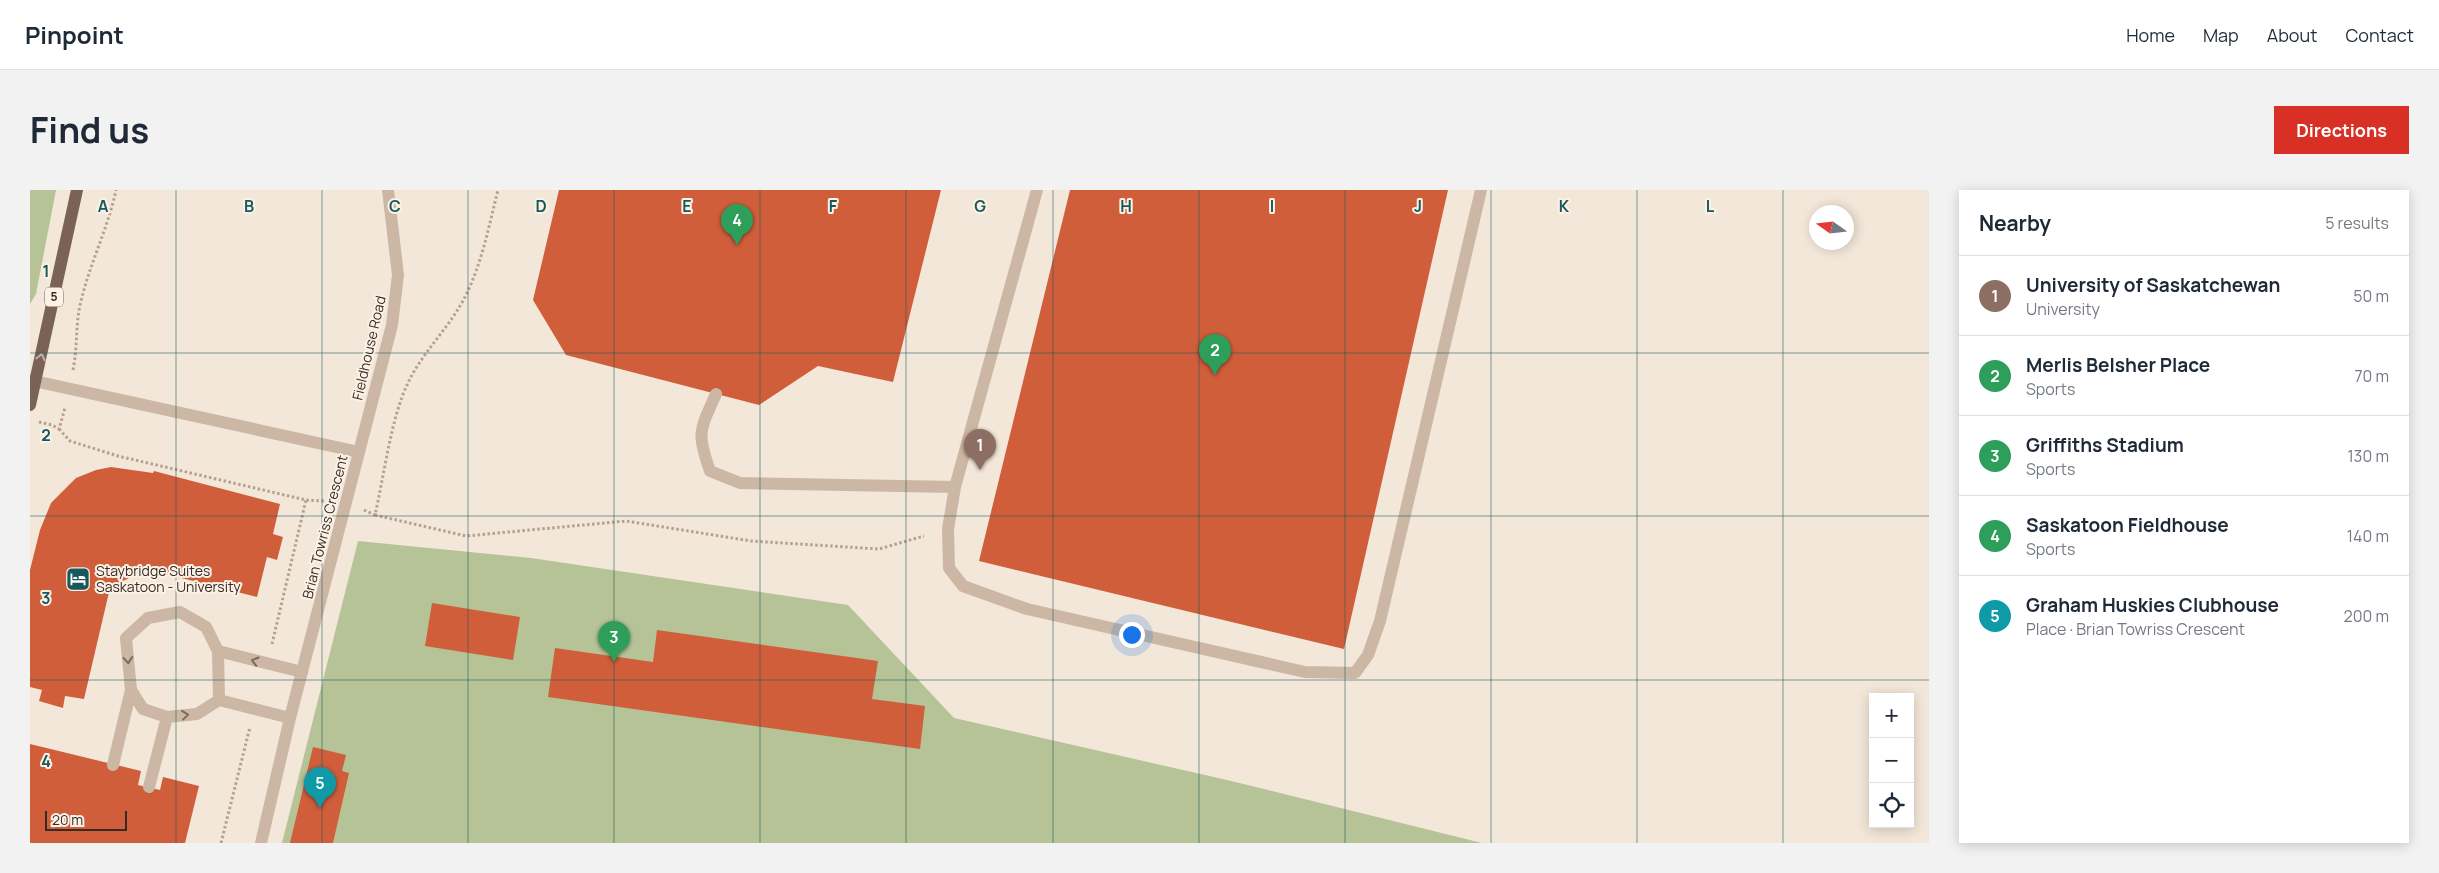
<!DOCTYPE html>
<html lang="en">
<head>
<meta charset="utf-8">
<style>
	:root { --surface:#fff; --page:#f2f2f3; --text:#1f2937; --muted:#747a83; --line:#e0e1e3; --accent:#d93025 }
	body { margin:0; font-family:Manrope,sans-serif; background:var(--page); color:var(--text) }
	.controls { position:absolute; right:15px; bottom:15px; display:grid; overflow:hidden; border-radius:0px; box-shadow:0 2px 12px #0003 }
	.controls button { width:45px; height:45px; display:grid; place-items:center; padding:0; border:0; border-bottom:1px solid var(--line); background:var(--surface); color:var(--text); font:25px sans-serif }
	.compass { position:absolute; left:1779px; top:15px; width:45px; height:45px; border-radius:50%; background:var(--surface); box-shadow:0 2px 12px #0003; rotate:284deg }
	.scale { position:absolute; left:15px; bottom:12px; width:82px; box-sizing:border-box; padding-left:5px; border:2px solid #372b26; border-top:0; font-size:14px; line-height:18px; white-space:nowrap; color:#372b26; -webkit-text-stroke:4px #fbf1e5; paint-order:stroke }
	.you { position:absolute; left:1101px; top:444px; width:18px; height:18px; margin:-12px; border:4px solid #fff; border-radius:50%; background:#1a73e8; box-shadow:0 0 0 8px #1a73e833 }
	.badge { display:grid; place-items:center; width:32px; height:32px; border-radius:50%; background:var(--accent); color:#fff; font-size:16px; font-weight:700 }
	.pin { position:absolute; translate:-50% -41px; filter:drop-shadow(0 1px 2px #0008) }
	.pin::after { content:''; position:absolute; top:26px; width:18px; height:15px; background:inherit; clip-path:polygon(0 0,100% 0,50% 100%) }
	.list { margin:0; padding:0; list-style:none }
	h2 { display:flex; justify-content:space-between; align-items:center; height:65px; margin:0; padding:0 20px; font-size:21px }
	h2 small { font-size:16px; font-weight:400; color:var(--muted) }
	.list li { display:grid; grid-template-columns:32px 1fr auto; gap:15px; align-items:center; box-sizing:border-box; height:80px; padding:0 20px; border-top:1px solid var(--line) }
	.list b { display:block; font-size:19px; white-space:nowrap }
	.list p { margin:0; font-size:16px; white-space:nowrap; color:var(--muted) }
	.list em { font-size:16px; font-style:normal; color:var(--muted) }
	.icon { flex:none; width:28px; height:28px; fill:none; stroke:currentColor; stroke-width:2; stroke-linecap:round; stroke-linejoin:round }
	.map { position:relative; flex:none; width:1899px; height:653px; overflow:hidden; border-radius:0px }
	header { display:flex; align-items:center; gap:30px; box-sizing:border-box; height:70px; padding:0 25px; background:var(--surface); border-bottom:1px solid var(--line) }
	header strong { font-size:24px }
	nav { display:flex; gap:28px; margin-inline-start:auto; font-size:18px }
	.intro { display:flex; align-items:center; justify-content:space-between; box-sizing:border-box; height:120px; padding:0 30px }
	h1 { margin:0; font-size:35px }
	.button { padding:12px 22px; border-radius:0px; background:var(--accent); color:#fff; font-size:18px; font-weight:700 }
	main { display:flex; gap:30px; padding:0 30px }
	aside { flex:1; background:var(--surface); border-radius:0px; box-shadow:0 2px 12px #0003 }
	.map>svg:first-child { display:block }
	.green { fill:#b5c397 }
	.building { fill:#d05e3a }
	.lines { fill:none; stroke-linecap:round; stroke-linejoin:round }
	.path { stroke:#b8a08e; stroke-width:3; stroke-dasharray:2.5 2.5; stroke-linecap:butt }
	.lane { stroke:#ccb6a4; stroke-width:12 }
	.street { stroke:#ccb6a4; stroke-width:12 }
	.primary { stroke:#7a6256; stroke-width:12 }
	.oneway { stroke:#c1b1a5 }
	.oneway2 { stroke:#7a6a5f }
	.grid { fill:none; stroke:#18585c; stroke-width:1; stroke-opacity:0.55 }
	.labels { text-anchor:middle; stroke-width:4; stroke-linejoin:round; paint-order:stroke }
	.shield { fill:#fbf1e5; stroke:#72665f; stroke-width:1 }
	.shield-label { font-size:12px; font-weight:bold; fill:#372b26 }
	.street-label { font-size:14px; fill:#372b26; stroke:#fbf1e5 }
	.poi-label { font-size:14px; fill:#372b26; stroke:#fbf1e5; text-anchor:start }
	.grid-label { font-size:16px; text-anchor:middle; font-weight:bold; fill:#18585c; stroke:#fbf1e5; stroke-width:4; stroke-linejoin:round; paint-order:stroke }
</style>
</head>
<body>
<header>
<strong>Pinpoint</strong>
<nav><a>Home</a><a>Map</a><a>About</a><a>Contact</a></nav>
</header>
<div class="intro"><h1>Find us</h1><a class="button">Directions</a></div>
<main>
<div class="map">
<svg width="1899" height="653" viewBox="0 0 1899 653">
	<rect width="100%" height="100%" fill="#f3e7d9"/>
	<path class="green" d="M0,0H26L6,104L0,114Z
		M328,351L501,368L818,415L924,528L1197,590L1452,653H252Z"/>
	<path class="building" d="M529,0H911L863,192L788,176L729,215L536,165L503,110Z
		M1040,0H1418L1314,459L949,371Z
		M81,277L123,283L124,281L250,314L243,344L253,347L247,370L237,367L227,407L116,379L80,398L54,509L35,506L33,518L9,511L12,500L0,497V380L10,340L21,313L46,288L66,280Z
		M402,413L490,427L483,470L395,456Z
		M627,440L848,471L842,509L895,516L890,559L518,507L525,458L623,472Z
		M0,554L111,581L108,595L130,600L133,587L169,596L155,653H0Z
		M283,557L316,565L312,581L319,583L303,653H260Z"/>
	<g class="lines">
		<path class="path" d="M43,180C48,156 45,135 51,111C60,73 78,38 86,0
			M9,232L22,235L29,239L35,218
			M29,239L40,251L88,266L276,310L296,311
			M334,320L345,325C354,286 361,229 377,195C390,166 414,143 430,116C451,80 458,39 468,0
			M345,325L436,346L596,331L721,351L849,359L894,346
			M242,454L276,310
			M191,653L220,537"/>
		<path class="lane" d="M686,204C670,240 666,242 680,281L710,293L925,297L1007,0
			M925,297L918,339L919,378L933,396L997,419L1275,482L1325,483L1338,465L1350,431L1451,0
			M188,461L189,510
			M101,500L113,519L137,527L167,524L189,510L260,528
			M83,575L101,500L96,448L118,428L150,422L176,437L188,461L272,482
			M119,597L137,527"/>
		<path class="street" d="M0,190L329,262
			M231,653L260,528L362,135L368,85L358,0"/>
		<path class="primary" d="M0,215L47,0"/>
	</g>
	<defs><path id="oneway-chevron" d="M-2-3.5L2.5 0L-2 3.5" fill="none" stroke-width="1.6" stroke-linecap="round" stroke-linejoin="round" transform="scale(1.25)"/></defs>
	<use class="oneway" href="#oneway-chevron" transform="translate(11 167) rotate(-77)"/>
	<g class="oneway2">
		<use href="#oneway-chevron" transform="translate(98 470) rotate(85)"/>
		<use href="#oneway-chevron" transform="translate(225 471) rotate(-164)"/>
		<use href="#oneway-chevron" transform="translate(155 525) rotate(-7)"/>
	</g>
	<path class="grid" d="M146,0V653M292,0V653M438,0V653M584,0V653M730,0V653M876,0V653M1023,0V653M1169,0V653M1315,0V653M1461,0V653M1607,0V653M1753,0V653M0,163H1899M0,326H1899M0,490H1899"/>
	<defs>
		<g id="hotel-square" transform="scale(1.25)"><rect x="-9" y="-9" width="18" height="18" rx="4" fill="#18585c" stroke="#fbf1e5"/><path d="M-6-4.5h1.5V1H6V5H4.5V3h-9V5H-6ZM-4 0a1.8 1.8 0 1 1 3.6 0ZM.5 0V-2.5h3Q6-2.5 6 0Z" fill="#fff"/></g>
	</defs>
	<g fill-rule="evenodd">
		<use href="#hotel-square" x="48" y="389"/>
	</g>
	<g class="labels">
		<rect class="shield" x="15" y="97.5" width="18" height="19" rx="4"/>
		<g class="shield-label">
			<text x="24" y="111">5</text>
		</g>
		<g class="street-label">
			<text transform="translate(339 158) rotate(-77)" y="5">Fieldhouse Road</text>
			<text transform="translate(295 337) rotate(-76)" y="5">Brian Towriss Crescent</text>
		</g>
		<g class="poi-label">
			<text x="66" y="386">Staybridge Suites<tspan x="66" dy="16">Saskatoon - University</tspan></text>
		</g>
	</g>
	<g class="grid-label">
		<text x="73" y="22">A</text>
		<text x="219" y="22">B</text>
		<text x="365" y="22">C</text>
		<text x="511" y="22">D</text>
		<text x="657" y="22">E</text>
		<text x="803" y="22">F</text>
		<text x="950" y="22">G</text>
		<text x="1096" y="22">H</text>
		<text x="1242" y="22">I</text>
		<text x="1388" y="22">J</text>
		<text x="1534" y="22">K</text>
		<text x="1680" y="22">L</text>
		<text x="16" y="87">1</text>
		<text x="16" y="251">2</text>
		<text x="16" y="414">3</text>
		<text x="16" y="577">4</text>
	</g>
</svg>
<div class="controls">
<button>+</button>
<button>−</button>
<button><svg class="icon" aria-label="locate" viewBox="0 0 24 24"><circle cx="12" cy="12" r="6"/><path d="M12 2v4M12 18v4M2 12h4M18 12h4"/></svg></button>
</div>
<svg class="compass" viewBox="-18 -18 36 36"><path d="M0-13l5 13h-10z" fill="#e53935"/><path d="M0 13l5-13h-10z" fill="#747a83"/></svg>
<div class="scale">20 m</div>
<div class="you"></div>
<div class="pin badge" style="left:950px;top:280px;background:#8d6e63">1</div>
<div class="pin badge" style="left:1185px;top:185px;background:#2e9e5b">2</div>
<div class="pin badge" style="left:584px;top:472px;background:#2e9e5b">3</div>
<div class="pin badge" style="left:707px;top:55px;background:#2e9e5b">4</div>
<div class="pin badge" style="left:290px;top:618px;background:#0f9aa8">5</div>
</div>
<aside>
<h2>Nearby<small>5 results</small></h2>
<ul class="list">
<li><span class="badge" style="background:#8d6e63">1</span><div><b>University of Saskatchewan</b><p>University</p></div><em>50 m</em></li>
<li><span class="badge" style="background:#2e9e5b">2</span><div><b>Merlis Belsher Place</b><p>Sports</p></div><em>70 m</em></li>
<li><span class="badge" style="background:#2e9e5b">3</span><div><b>Griffiths Stadium</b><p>Sports</p></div><em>130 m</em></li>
<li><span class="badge" style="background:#2e9e5b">4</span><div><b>Saskatoon Fieldhouse</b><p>Sports</p></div><em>140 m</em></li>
<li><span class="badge" style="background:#0f9aa8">5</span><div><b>Graham Huskies Clubhouse</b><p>Place · Brian Towriss Crescent</p></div><em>200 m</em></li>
</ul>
</aside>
</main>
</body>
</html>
